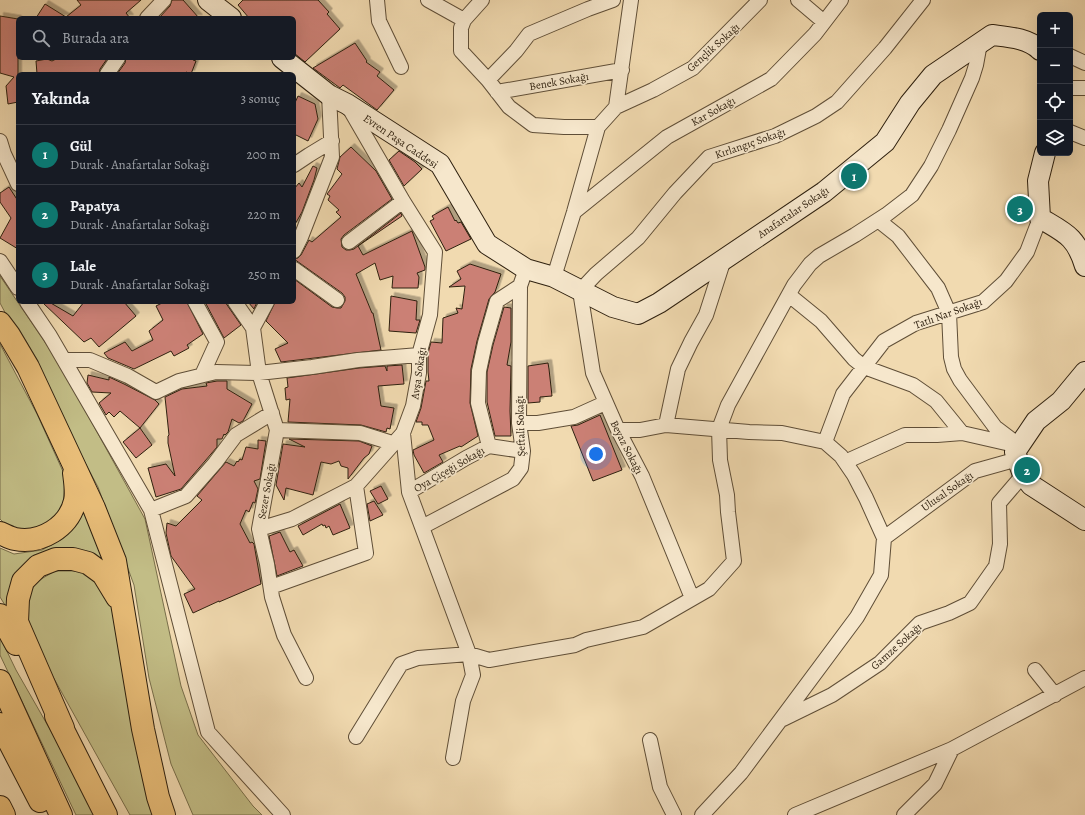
<!DOCTYPE html>
<html lang="tr">
<head>
<meta charset="utf-8">
<style>
	:root { --surface:#171b24; --page:#20242c; --text:#f1f3f6; --muted:#9ea1a6; --line:#363941; --accent:#0f766e }
	body { margin:0; font-family:Alegreya,serif; background:var(--page); color:var(--text) }
	.controls { position:absolute; right:12px; top:12px; display:grid; overflow:hidden; border-radius:6px; box-shadow:0 4px 16px #0002 }
	.controls button { width:36px; height:36px; display:grid; place-items:center; padding:0; border:0; border-bottom:1px solid var(--line); background:var(--surface); color:var(--text); font:20px sans-serif }
	.you { position:absolute; left:596px; top:454px; width:14px; height:14px; margin:-10px; border:3px solid #fff; border-radius:50%; background:#1a73e8; box-shadow:0 0 0 6px #1a73e833 }
	.badge { display:grid; place-items:center; width:26px; height:26px; border-radius:50%; background:var(--accent); color:#fff; font-size:13px; font-weight:700 }
	.pin { position:absolute; translate:-50% -50%; border:2px solid #fff; box-shadow:0 1px 4px #0006 }
	.list { margin:0; padding:0; list-style:none }
	h2 { display:flex; justify-content:space-between; align-items:center; height:52px; margin:0; padding:0 16px; font-size:17px }
	h2 small { font-size:13px; font-weight:400; color:var(--muted) }
	.list li { display:grid; grid-template-columns:26px 1fr auto; gap:12px; align-items:center; box-sizing:border-box; height:60px; padding:0 16px; border-top:1px solid var(--line) }
	.list b { display:block; font-size:15px; white-space:nowrap }
	.list p { margin:0; font-size:13px; white-space:nowrap; color:var(--muted) }
	.list em { font-size:13px; font-style:normal; color:var(--muted) }
	.icon { flex:none; width:22px; height:22px; fill:none; stroke:currentColor; stroke-width:2; stroke-linecap:round; stroke-linejoin:round }
	.map { position:relative; flex:none; width:1085px; height:815px; overflow:hidden }
	.search { position:absolute; background:var(--surface); box-shadow:0 4px 16px #0002; left:16px; top:16px; width:280px; height:44px; display:flex; align-items:center; gap:10px; box-sizing:border-box; padding:0 14px; border-radius:6px; color:var(--muted); font-size:15px }
	.panel { position:absolute; background:var(--surface); box-shadow:0 4px 16px #0002; left:16px; top:72px; width:280px; height:232px; border-radius:6px }
	.map>svg:first-child { display:block }
	.green { fill:#c2bd86; stroke:#786e4a }
	.building { fill:#cb8074; stroke:#2e200f; filter:url(#shadow) }
	.lines { fill:none; stroke-linecap:round; stroke-linejoin:round }
	.street-casing { stroke:#5f4e37; stroke-width:16 }
	.secondary-casing { stroke:#2e200f; stroke-width:22 }
	.highway-casing { stroke:#2e200f; stroke-width:24 }
	.street { stroke:#f6e7cc; stroke-width:14 }
	.secondary { stroke:#f6e7cc; stroke-width:20 }
	.highway { stroke:#e8bd78; stroke-width:22 }
	.labels { text-anchor:middle; stroke-width:3.5; stroke-linejoin:round; paint-order:stroke }
	.street-label { font-size:11px; fill:#2e200f; stroke:#f6e7cc }
</style>
</head>
<body>
<div class="map">
<svg width="1085" height="815" viewBox="0 0 1085 815">
	<defs>
		<filter id="shadow"><feDropShadow dx="3.5" dy="-3.5" stdDeviation="0" flood-color="#0004"/></filter>
	</defs>
	<rect width="100%" height="100%" fill="#f1dab0"/>
	<filter id="stains"><feTurbulence type="fractalNoise" baseFrequency=".005" numOctaves="4"/><feColorMatrix values="0 0 0 0 .2 0 0 0 0 .09 0 0 0 0 .02 0 0 0 .5 -.17"/></filter>
	<radialGradient id="worn" r=".72"><stop offset=".6" stop-color="#630" stop-opacity="0"/><stop offset="1" stop-color="#630" stop-opacity=".3"/></radialGradient>
	<path class="green" d="M0,276L59,363L145,519L181,686L198,735L253,806L262,815H193L171,764L149,678L134,585L98,487L0,303Z
		M0,344L37,414L65,476L63,508L51,524L32,532L10,529L0,519Z
		M83,503L108,568L41,556L13,618L0,597V548L14,554L42,550L62,539L77,522Z
		M55,571H81L99,581L115,605L157,815H130L42,657L29,623L26,601L36,582Z
		M0,637L16,670L99,815H76L0,655Z"/>
	<path class="building" d="M77,0H141L126,13L130,18H36L45,4L66,17L81,5Z
		M172,0H183L199,18H159L170,6Z
		M243,0H318L329,12L327,14L340,29L305,62L294,53V18H249L238,5Z
		M0,16L18,19V102L8,104L6,86L14,77L0,73Z
		M355,43L367,61L366,62L380,72L377,76L394,90L377,110L343,85L340,88L313,68Z
		M58,58H107V59L100,69L99,74H37L36,61L47,59L52,61Z
		M126,58H193V60L196,61L191,74L186,72L185,74H117L125,63Z
		M298,96L315,104L318,119L308,141L294,134V105Z
		M351,147L376,171L392,199L344,235L341,239L342,247L346,250H350L354,249L401,213L402,216L358,246L363,255L412,231L425,267V270L417,273L419,277L418,288H392L393,276L380,280L375,263L356,274L372,313H373L381,350L281,362L275,349L288,343L266,321L275,302H294V279L332,307L337,308H341L345,301V297L342,293L294,259L298,258L301,255L309,240L312,242L341,217L336,212L339,210L328,200L330,196L327,194L342,174L337,169L340,157Z
		M399,151L415,162L422,169L404,186L389,160Z
		M313,166L317,168L314,180L302,212L294,226V189L299,183L302,187Z
		M9,187L18,201V249L0,238L11,218L0,202V193Z
		M448,207L455,221L456,220L458,223L461,222L471,239L446,251L430,221L434,219L432,216Z
		M470,264L501,274L495,292L489,299L477,341L471,369L470,403L478,436L461,447L460,446L439,455L443,462L424,473L414,455L413,450L434,440L428,425H422V422H416L421,408L426,381H429L428,372V353L431,342L442,343L443,318L458,313L456,308L462,309L465,286L449,287L461,279L457,271Z
		M391,296L417,301L416,320H420L416,333L389,331Z
		M44,302H49L73,316L84,302H124L136,316L99,347L91,338L84,342L43,303Z
		M164,302H187L203,334L187,345L189,348L174,356L171,351L134,369L108,358L104,353L125,342L132,351L153,340L149,331L163,320L156,306Z
		M205,302H225L241,325L224,338Z
		M248,302H257L254,309Z
		M504,307L511,308V342L507,365L511,366L510,411L511,436H495L487,402V372L493,345Z
		M548,363L549,369L552,396L540,397V402L528,403V366Z
		M402,365L404,384L378,386L381,406L394,408L390,429L387,428L386,432L361,425L288,422L290,399L286,400L285,388L288,387L287,378L359,368L385,366L387,371V366Z
		M88,375L109,380V377L124,384L155,400L159,404L140,428L120,411L114,417L109,412L106,415L99,403L111,393L92,392L87,383Z
		M217,381H227V389L252,404L243,421L239,423L232,419L228,432L225,435L224,434L222,439H217V447L181,489L156,497L148,468L166,464L175,476L168,443V436L169,435L165,397L182,389L207,386L206,383Z
		M600,415L622,470L593,481L571,426L578,425Z
		M140,428L152,445L136,458L123,442Z
		M289,439L359,441L372,446L369,454L364,458L348,479V468L341,466L339,461L331,464L321,462L313,495L286,488L284,500L276,485L283,444L305,447Z
		M258,440L266,441L260,479L254,481L258,489L255,503L253,502L249,512L246,510L240,524L250,543L252,542L254,544L261,584L219,602V601L193,613L184,594L195,589L171,556L166,533L167,523L176,526L202,500L197,496L226,462L234,466L237,461L238,462L240,459L242,460L246,447L258,449Z
		M381,486L388,499L378,504L370,491Z
		M374,501L383,515L370,521L367,504Z
		M340,504L350,528L333,535L329,526L326,528L325,525L323,526L322,524L303,535L298,526Z
		M280,532L290,552L294,550L303,566L277,576L269,536Z"/>
	<g class="lines">
		<g class="street-casing">
			<path id="street" d="M377,0L379,21L401,67
				M428,0L464,20
				M482,0L464,20L461,28V51L488,80L509,107L533,125L564,127H598
				M798,0L824,22
				M147,18L164,0
				M1070,56L1085,63
				M107,74L118,58
				M488,80L516,51L529,34L588,9L613,0
				M1070,88H1085
				M497,92L622,70
				M348,106L403,201L435,252L430,315L419,355V373L413,406L403,433L409,492L469,654L473,675L463,701L453,758
				M616,107L653,90L693,68L760,0
				M1070,132L1085,138
				M0,141L4,154L18,184
				M294,165L309,155L332,141
				M574,212L667,137L771,79L815,34L841,0
				M878,220L898,236L938,288L949,313L951,357L954,369L960,380L995,427L1016,443
				M349,242L403,201
				M294,251L301,237L332,157L329,95
				M0,261L18,288
				M294,269L337,300
				M554,277L574,212L598,127L616,107L631,0
				M789,295L821,321L854,359L864,367L913,385L936,401L962,433L1019,446
				M27,302L50,336L151,510L208,732L283,815
				M195,302L217,342L202,375
				M235,302L253,328
				M267,302L253,328L259,373L277,430L259,529L267,564L272,597L284,635L306,678
				M64,360H90L128,376L156,392L179,381L216,372L259,373L312,367L358,360L419,355
				M519,423H538L574,417L605,403
				M666,425L749,432L782,433L825,442L841,456L854,475L866,498L884,538L881,575L857,617L741,773L702,815
				M277,430L360,433L392,443
				M618,430H640L666,425L678,369L691,342L706,315L724,259
				M825,442L843,394L884,341L916,323L983,302L1006,281L1027,252L1040,218
				M489,446L478,403L479,371L485,343L497,301L520,286
				M845,462L905,435H937L962,433
				M409,492L466,458L489,446L523,451
				M151,510L186,496L215,463L236,435L272,413
				M422,527L513,479L521,468L523,451L519,423L520,286L526,269
				M259,529L292,519L356,486L403,433
				M884,538L975,471L1018,459
				M271,587L366,553L356,486
				M692,598L642,476L618,430L593,373L580,291L596,274L638,238L675,193L709,157L775,136L816,116L837,102L885,48L923,0
				M1035,670L1055,695
				M783,719L832,695L880,663L920,623L949,613L970,603L996,566L1000,544L999,503L1023,475
				M356,737L401,664L418,658L469,654L489,660L575,645L586,640L643,627L709,589L734,561L728,512L727,495L720,460L719,429L728,405L794,285L810,264L819,256L855,235L886,215L912,195L931,166L949,130L972,78L976,65L980,43
				M650,740L660,787L674,815
				M795,815L952,749L1085,678
				M904,815L935,784L952,749"/>
		</g>
		<g class="secondary-casing">
			<path id="secondary" d="M208,0L231,18
				M282,58L329,95L347,104L440,164L487,244L526,269L554,277L613,307L638,314L659,303L824,192L885,142L910,103L933,75L992,35C1008,37 1028,38 1040,50
				M1045,153L1038,181L1040,218C1065,233 1076,236 1085,266
				M1085,372L1061,401L1036,421L1015,452L1023,475L1031,485L1085,520"/>
		</g>
		<g class="highway-casing">
			<path id="highway" d="M0,323L9,335L28,367L94,508L115,561L143,729L158,797L164,815
				M0,533C5,535 10,538 15,539C41,544 69,527 75,501C77,493 75,481 74,473
				M0,615L16,644
				M0,681L61,815
				M56,716L106,815
				M0,724L40,801
				M63,728L17,622L18,599L23,581L38,566L56,559H73L88,563L103,574L117,597
				M0,807L4,815"/>
		</g>
		<use href="#street" class="street"/>
		<use href="#secondary" class="secondary"/>
		<use href="#highway" class="highway"/>
	</g>
	<g class="labels">
		<g class="street-label">
			<text transform="translate(713 47) rotate(-42)" y="4">Gençlik Sokağı</text>
			<text transform="translate(559 81) rotate(-10)" y="4">Benek Sokağı</text>
			<text transform="translate(713 111) rotate(-29)" y="4">Kar Sokağı</text>
			<text transform="translate(401 141) rotate(34)" y="4">Evren Paşa Caddesi</text>
			<text transform="translate(750 143) rotate(-19)" y="4">Kırlangıç Sokağı</text>
			<text transform="translate(793 212) rotate(-34)" y="4">Anafartalar Sokağı</text>
			<text transform="translate(948 313) rotate(-20)" y="4">Tatlı Nar Sokağı</text>
			<text transform="translate(418 373) rotate(-82)" y="4">Avşa Sokağı</text>
			<text transform="translate(520 426) rotate(-92)" y="4">Şeftali Sokağı</text>
			<text transform="translate(627 447) rotate(63)" y="4">Beyaz Sokağı</text>
			<text transform="translate(449 469) rotate(-30)" y="4">Oya Çiçeği Sokağı</text>
			<text transform="translate(266 491) rotate(-80)" y="4">Sezer Sokağı</text>
			<text transform="translate(947 491) rotate(-35)" y="4">Ulusal Sokağı</text>
			<text transform="translate(896 646) rotate(-42)" y="4">Gamze Sokağı</text>
		</g>
	</g>
	<rect width="100%" height="100%" filter="url(#stains)"/>
	<rect width="100%" height="100%" fill="url(#worn)"/>
</svg>
<div class="controls">
<button>+</button>
<button>−</button>
<button><svg class="icon" aria-label="locate" viewBox="0 0 24 24"><circle cx="12" cy="12" r="6"/><path d="M12 2v4M12 18v4M2 12h4M18 12h4"/></svg></button>
<button><svg class="icon" aria-label="layers" viewBox="0 0 24 24"><path d="M12 4l9 5-9 5-9-5zM3 14l9 5 9-5"/></svg></button>
</div>
<div class="you"></div>
<div class="pin badge" style="left:854px;top:176px">1</div>
<div class="pin badge" style="left:1027px;top:470px">2</div>
<div class="pin badge" style="left:1020px;top:209px">3</div>
<div class="search"><svg class="icon" aria-label="search" viewBox="0 0 24 24"><circle cx="10" cy="10" r="6"/><path d="M15 15l6 6"/></svg>Burada ara</div>
<section class="panel">
<h2>Yakında<small>3 sonuç</small></h2>
<ul class="list">
<li><span class="badge">1</span><div><b>Gül</b><p>Durak · Anafartalar Sokağı</p></div><em>200 m</em></li>
<li><span class="badge">2</span><div><b>Papatya</b><p>Durak · Anafartalar Sokağı</p></div><em>220 m</em></li>
<li><span class="badge">3</span><div><b>Lale</b><p>Durak · Anafartalar Sokağı</p></div><em>250 m</em></li>
</ul>
</section>
</div>
</body>
</html>
